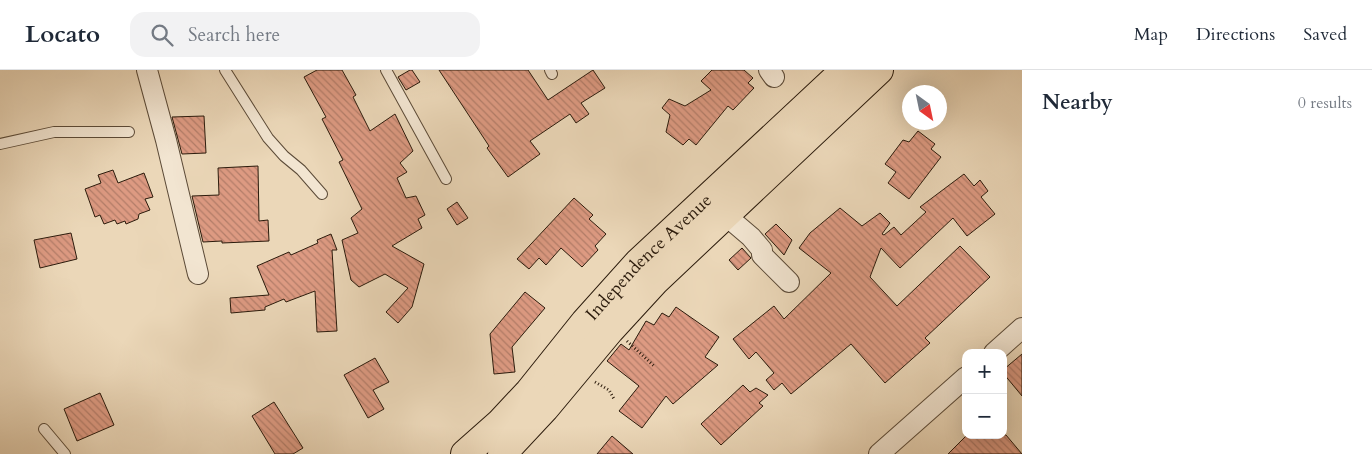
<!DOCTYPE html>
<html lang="en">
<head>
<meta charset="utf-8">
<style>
	:root { --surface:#fff; --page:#f2f2f3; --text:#1f2937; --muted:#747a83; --line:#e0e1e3 }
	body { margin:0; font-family:Cardo,serif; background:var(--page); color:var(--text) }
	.controls { position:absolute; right:15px; bottom:15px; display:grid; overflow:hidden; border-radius:10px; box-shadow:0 5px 20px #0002 }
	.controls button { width:45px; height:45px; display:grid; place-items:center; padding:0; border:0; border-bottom:1px solid var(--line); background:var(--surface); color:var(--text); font:25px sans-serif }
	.compass { position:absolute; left:902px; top:15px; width:45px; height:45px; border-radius:50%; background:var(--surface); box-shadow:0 5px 20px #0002; rotate:147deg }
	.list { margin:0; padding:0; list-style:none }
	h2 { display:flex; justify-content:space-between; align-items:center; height:65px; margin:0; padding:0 20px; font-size:21px }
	h2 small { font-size:16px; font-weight:400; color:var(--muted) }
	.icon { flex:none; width:28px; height:28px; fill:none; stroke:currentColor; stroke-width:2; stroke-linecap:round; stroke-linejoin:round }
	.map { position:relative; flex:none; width:1022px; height:384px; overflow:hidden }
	header { display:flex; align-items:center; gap:30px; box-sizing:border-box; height:70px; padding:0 25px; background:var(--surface); border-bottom:1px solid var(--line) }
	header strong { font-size:24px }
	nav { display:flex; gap:28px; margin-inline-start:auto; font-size:18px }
	.search { width:350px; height:45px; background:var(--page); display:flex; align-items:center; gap:12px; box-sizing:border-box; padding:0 18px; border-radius:15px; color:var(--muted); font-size:19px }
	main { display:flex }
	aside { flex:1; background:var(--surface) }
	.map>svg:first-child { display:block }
	.building { fill:url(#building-back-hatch); stroke:#2b1b0c }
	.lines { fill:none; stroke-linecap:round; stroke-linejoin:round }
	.lane-casing { stroke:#5b4a37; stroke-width:12 }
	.street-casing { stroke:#5b4a37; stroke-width:22 }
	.primary-casing { stroke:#2b1b0c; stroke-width:30 }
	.path { stroke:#2b1b0c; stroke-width:3; stroke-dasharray:1 2.5; stroke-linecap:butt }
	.lane { stroke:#f2e5d1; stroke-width:10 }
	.street { stroke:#f2e5d1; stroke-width:20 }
	.primary { stroke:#ebd7b8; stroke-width:28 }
	.labels { text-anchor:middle; stroke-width:4; stroke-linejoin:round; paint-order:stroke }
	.street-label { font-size:18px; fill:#2b1b0c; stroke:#f2e5d1 }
</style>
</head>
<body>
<header>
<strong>Locato</strong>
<div class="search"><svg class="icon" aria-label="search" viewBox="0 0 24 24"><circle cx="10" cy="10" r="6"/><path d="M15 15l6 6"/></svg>Search here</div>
<nav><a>Map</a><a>Directions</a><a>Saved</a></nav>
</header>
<main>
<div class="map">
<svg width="1022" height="384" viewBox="0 0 1022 384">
	<defs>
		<pattern id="building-back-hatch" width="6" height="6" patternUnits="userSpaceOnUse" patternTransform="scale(1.25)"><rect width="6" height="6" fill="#dd9a82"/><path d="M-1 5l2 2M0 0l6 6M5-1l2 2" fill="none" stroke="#b37d69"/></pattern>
	</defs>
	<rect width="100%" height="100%" fill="#ebd7b8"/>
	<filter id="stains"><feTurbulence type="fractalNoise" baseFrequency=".004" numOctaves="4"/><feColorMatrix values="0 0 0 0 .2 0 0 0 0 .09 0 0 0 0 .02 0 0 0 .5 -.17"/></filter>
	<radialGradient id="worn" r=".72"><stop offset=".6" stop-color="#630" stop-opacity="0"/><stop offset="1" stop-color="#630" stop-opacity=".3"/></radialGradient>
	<path class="building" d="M317,0H342L356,25L353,27L370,61L395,44L413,81L400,93L407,102L397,108L406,128L416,126L425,145L418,149L422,158L392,176L424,194L412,237L398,253L386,242L408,218L385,204L359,217L351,210L342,170L358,163L351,148L362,139L339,92L343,90L322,49L326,47L304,7Z
		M410,0H412L420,12L406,20L398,7Z
		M439,0H528L548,30L593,0L605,18L581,33L589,44L576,53L570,44L530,71L540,84L508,107L487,78L489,76Z
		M712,0H744L753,8L748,13L754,18L733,40L728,36L696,75L689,69L683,75L666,62L670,45L662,38L669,29L685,36L711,20L701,11Z
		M204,46L206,83L182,84L172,47Z
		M918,61L935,74L931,79L941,87L909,129L888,113L896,102L885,94L903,70L909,72Z
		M258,96L259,151L268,150L269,171L222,173V171L203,172L192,126L219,125L218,98Z
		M113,100L118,113L144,103L153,127L145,129L150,140L139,144L138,149L126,154L125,151L117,154L115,150L104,154L100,145L95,147L85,119L101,113L98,105Z
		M964,104L974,116L980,110L988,121L981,127L995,144L967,166L953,148L900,198L881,178L870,207L897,236L960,176L990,207L925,268L930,273L885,313L851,274L791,324L782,313L774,320L766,310L774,303L756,282L749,289L733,269L774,236L784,249L831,203L799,178L810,163L840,138L862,156L880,143L890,153L882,164L884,165L894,157L901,165L926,142L920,137Z
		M574,128L593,145L589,149L606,164L595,176L598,180L582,197L561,178L546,195L539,188L529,199L517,189Z
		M457,132L468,148L457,155L447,139Z
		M776,154L792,170L784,185L765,164Z
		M71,163L77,189L40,198L34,170Z
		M331,164L337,180H332L337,261L317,262L315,221L286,232L284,229L265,237V240L231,243L230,228L269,225L257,196L289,182L291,185L318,173L317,170Z
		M742,178L751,188L738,200L729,190Z
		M525,222L545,238L512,277L515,302L494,304L490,264Z
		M676,237L719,267L705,287L718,295L673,334L666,326L642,358L619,341L639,316L607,291L621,274L629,280L646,251L654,255L662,243L669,247Z
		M1022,284V326L1003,303V300Z
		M375,288L389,312L373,320L384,339L368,348L344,305Z
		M743,315L750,322L756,318L768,325L759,333L763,336L721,375L701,354Z
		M100,323L114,355L77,371L64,339Z
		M274,332L303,378L293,384H275L252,346Z
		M967,365H1006L1022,384H948Z
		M612,366L633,384H597Z"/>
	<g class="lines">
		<g class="lane-casing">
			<path id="lane" d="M225,0L268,68L284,86L301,100L322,124
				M386,0L446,109
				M550,0L552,4
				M0,74L54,62H129
				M44,359L65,384"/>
		</g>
		<g class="street-casing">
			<path id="street" d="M147,0L166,70L198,204
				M769,0L774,7
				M724,144L751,167L762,180V185L789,212
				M994,283L1022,258
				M879,384L966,307"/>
		</g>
		<g class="primary-casing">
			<g id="primary">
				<path id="s1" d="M465,384L500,353L529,322L585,252L638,193L845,0"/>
				<path d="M502,384L545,338L610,260L655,211L879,0"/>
			</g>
		</g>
		<path class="path" d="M627,271L654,296
			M595,312L609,320L614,329"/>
		<use href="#lane" class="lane"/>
		<use href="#street" class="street"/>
		<use href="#primary" class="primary"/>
	</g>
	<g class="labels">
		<g class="street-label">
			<text dy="6" stroke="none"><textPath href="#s1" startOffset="270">Independence Avenue</textPath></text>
		</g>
	</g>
	<rect width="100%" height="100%" filter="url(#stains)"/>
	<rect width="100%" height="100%" fill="url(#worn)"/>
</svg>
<div class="controls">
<button>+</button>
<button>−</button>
</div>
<svg class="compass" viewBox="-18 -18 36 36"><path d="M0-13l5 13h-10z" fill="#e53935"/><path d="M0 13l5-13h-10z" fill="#747a83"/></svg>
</div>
<aside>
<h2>Nearby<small>0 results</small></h2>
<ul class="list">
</ul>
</aside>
</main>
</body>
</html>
